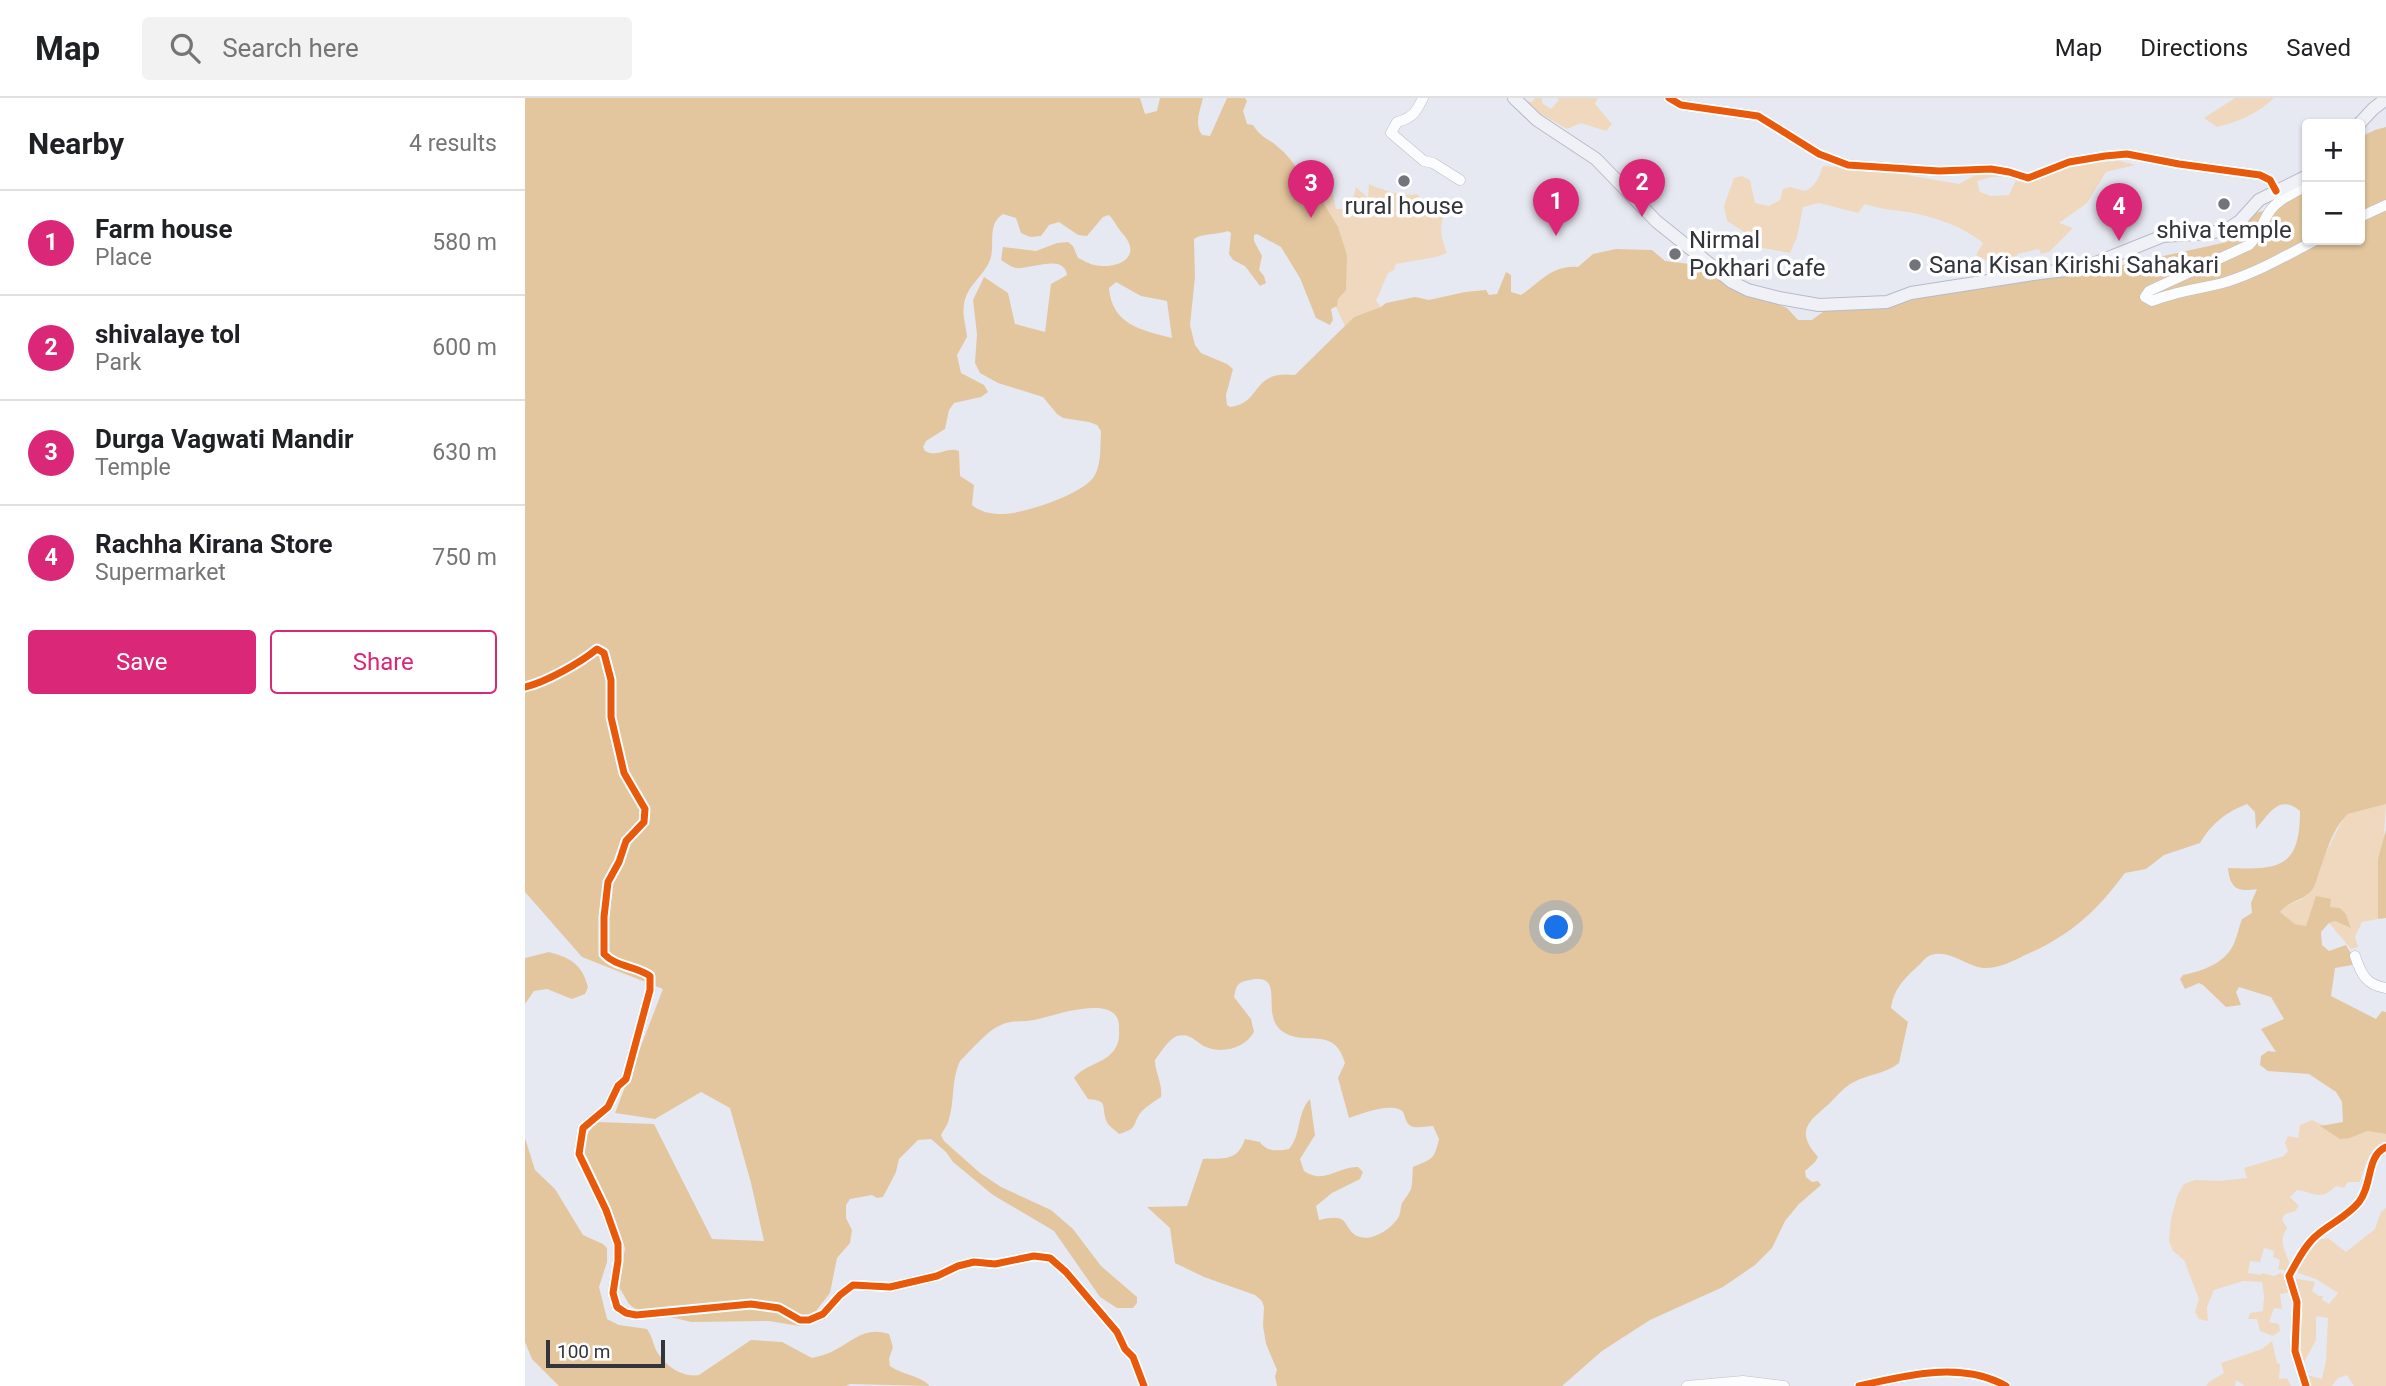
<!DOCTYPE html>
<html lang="en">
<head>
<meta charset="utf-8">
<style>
	:root { --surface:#fff; --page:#f2f2f2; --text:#202124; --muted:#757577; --line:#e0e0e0; --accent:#db2777 }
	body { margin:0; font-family:Roboto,sans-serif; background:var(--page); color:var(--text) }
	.controls { position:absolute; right:21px; top:21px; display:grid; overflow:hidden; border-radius:7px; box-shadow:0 2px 5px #0004 }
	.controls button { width:63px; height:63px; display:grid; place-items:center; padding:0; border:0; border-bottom:2px solid var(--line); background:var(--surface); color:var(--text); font:35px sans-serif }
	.scale { position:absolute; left:21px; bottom:18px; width:119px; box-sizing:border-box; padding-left:7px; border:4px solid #33353b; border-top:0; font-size:19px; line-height:24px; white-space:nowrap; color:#33353b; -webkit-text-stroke:5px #fff; paint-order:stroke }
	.you { position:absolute; left:1032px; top:830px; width:24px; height:24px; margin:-18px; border:5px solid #fff; border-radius:50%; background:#1a73e8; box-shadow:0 0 0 10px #1a73e833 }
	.badge { display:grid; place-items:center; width:46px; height:46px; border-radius:50%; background:var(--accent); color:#fff; font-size:23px; font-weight:700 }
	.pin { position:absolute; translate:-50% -58px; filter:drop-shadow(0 2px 4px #0008) }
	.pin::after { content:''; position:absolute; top:37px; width:24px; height:21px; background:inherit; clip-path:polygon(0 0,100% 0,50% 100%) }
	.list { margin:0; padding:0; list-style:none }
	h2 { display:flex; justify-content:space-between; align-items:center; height:91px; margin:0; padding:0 28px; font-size:30px }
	h2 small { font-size:23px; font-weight:400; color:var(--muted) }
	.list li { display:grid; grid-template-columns:46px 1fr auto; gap:21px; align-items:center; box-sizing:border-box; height:105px; padding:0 28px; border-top:2px solid var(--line) }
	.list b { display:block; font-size:26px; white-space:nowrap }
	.list p { margin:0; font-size:23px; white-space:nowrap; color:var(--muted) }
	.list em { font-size:23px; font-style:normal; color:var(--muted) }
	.actions { display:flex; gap:14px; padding:21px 28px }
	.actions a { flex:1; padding:16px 0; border:2px solid var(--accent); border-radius:7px; text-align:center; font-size:24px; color:var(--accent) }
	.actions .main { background:var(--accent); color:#fff }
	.icon { flex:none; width:38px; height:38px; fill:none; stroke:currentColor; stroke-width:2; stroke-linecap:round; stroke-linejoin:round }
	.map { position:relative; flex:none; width:1861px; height:1288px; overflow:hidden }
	header { display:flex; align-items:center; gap:42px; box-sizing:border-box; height:98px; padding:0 35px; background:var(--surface); border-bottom:2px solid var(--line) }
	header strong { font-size:33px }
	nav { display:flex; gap:38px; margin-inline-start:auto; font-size:24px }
	.search { width:490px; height:63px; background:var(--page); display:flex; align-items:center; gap:18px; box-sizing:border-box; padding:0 24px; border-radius:7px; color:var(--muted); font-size:26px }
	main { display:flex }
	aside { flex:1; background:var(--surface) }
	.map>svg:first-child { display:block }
	.green { fill:#efd8be }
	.forest { fill:#e3c69e; fill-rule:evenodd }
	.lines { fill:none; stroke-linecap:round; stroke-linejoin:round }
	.minor-casing { stroke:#bdbfc5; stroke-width:11 }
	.major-casing { stroke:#b7bac8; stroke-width:14 }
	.minor { stroke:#fbfcfd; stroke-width:10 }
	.major { stroke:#eff1f7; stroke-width:12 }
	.cycleway-casing { stroke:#fff; stroke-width:11 }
	.cycleway { stroke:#e8590c; stroke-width:7 }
	.poi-dot { fill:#72747b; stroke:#fff; stroke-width:2.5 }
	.labels { text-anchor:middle; stroke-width:7; stroke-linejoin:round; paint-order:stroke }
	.poi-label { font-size:24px; fill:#33353b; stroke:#fff }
</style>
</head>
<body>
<header>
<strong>Map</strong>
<div class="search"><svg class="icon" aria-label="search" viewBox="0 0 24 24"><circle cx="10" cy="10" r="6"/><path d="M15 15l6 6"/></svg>Search here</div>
<nav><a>Map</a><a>Directions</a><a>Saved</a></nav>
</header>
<main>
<aside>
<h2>Nearby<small>4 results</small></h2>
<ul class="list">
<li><span class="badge">1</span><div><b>Farm house</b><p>Place</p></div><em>580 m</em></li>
<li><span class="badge">2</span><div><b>shivalaye tol</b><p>Park</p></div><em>600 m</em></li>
<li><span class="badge">3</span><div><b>Durga Vagwati Mandir</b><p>Temple</p></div><em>630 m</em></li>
<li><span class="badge">4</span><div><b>Rachha Kirana Store</b><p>Supermarket</p></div><em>750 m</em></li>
</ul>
<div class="actions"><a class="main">Save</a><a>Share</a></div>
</aside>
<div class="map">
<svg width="1861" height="1288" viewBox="0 0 1861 1288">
	<rect width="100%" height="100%" fill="#e7e9f2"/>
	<path class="green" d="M1010,0H1017V5L1026,11L1034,2L1032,0H1073L1070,6L1087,26L1081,33L1056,25L1042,31L1014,15L1001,3L1007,4Z
		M1710,0H1749C1732,16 1715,23 1692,29L1679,20Z
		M1595,63L1610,67L1581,74L1562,105L1534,125L1548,130L1524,154L1516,156L1514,151L1492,156L1493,164C1482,170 1478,178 1466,180L1471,168L1451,157L1458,145C1438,128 1409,119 1383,114C1368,112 1355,111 1340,106L1333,115L1294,105L1278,109L1272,139L1265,155L1233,149L1227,139L1202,123L1199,108L1209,80L1217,78L1225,82L1230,105L1244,108L1255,102L1258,91L1265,89L1280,93C1291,88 1294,79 1298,68L1347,71L1434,86L1458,73L1486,78L1466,79L1452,83L1455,94L1466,98L1484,97L1491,82L1501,85L1556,65Z
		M844,86C856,92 880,99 892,96L898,102L904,100L907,107L923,110C913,127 915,137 922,155L911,159L871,166L869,172L863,175L851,203L856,209L829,219L820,228L811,209L813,201L797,96L807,91L811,111H819L829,98L831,89L843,100Z
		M1861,706L1853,821L1837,824L1830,839L1833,849L1826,851L1804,825L1810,823L1826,829L1821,816L1815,810L1804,809L1806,802L1781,828L1770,826L1755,814L1759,809L1777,801L1818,721L1823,716Z
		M1787,1022L1825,1040L1842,1033L1861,1036V1045C1843,1052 1840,1067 1835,1084H1823L1819,1090L1811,1088C1795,1104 1789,1094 1772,1092L1765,1099L1774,1108L1770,1113L1760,1116L1757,1121L1762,1130C1753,1144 1760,1152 1765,1167L1761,1173L1753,1171L1755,1162L1748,1159L1749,1153L1739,1150L1735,1164L1725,1163L1723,1175L1736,1177L1737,1175L1749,1178L1756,1175L1761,1179L1767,1194L1755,1196L1757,1211L1749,1210L1744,1224L1754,1226L1755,1233L1748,1238L1735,1233L1732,1221H1723L1725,1215L1738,1213L1739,1198L1737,1184L1718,1183L1689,1192L1682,1209L1683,1223L1674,1221L1670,1214L1674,1201L1659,1162L1648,1153L1644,1143L1646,1121L1653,1096L1659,1086L1670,1082L1694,1083L1722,1080L1719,1070L1759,1058L1763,1053L1760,1045L1763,1038L1773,1040L1775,1027Z
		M1861,1110V1288H1829L1822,1277L1813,1280L1807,1288H1783L1779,1276L1797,1281L1801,1263L1803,1220L1791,1218V1242L1777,1268L1773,1253L1777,1212L1768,1180L1790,1184L1787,1193L1794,1198H1798L1797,1202L1804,1206L1813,1195L1791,1181L1770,1174L1791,1142L1803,1140L1821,1154L1850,1131L1856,1114Z
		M1747,1243L1752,1265L1755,1266L1754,1281L1762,1280L1766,1288H1771H1720L1711,1282L1710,1288H1681L1684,1284L1699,1275L1696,1265L1737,1251Z"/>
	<path class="forest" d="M0,0H615L620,16L632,13L635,0H678C675,13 669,25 677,37L685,38L702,0H720L722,3L718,13L722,26L728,27C737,41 742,39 753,49C768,61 778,79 786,96H797V103L813,129L822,157L821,192L813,201L812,208L806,211L808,222L805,227L791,220L775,180L756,149L732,136L729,137V143L737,158L734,172L739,178L741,185L735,188L720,168L708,162L704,156L706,135L703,133C692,137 678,135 669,141L670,179L665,227L670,247L676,255L702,266L708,271L701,297L702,307L705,309C738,305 725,272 770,277L829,219L856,209L861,205L890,199L904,202L940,194L961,192L964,197L972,196L981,174L986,177V194L996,197C1015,184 1028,166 1053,169L1068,156L1091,151L1127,152L1140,163L1173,167L1204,188L1262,210L1273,222H1287L1299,213L1374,205L1417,195L1557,176L1702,144L1705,132L1731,115L1760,106L1782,92V142H1835V39L1850,32L1861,29V706L1823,716C1806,732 1801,756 1793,777C1792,781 1790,788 1787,792C1778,803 1763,803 1755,814L1770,826L1781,828L1791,798L1806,801L1805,809L1815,810L1821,816L1826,830L1810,823L1804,825L1796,834L1797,847L1804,853L1821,847L1827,857V867L1810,870L1806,898L1851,921L1857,913L1861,914V1036L1842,1033L1825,1040L1815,1041L1795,1028L1818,1024L1817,1004L1811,994L1784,976L1743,973L1735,967L1736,958L1743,953L1751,954L1736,931L1759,921L1746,899L1714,889L1711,894L1716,907L1701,909L1678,887L1674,885L1660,891L1655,881L1658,877C1678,873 1702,865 1710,843C1713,836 1714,828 1717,821L1727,815L1726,805L1732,791C1713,794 1705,791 1703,770C1753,772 1775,771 1775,713C1754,696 1745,715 1731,731L1730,714L1722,706C1701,714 1686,726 1675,745L1639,757L1621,771L1600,775C1570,815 1545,838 1498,858C1487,864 1471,871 1458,870C1441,868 1424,851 1406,857C1402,858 1398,863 1394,867C1380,880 1369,890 1366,910L1383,924L1374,965C1360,976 1344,976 1329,984C1319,989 1311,999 1304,1006C1283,1024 1270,1033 1293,1059L1290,1064L1280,1073L1281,1079L1287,1084L1293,1083L1296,1087L1274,1106L1260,1123L1247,1150L1230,1167L1198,1189L1125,1222L1077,1253L1037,1288H752L750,1278L752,1272L741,1246L738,1228L739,1209L737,1203L730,1197L679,1179L650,1165L645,1130L622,1109L662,1108L678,1061C699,1060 712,1064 720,1041L735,1044C741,1054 754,1053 764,1051C777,1036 771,1016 785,1001L790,1037L775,1061L779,1073C800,1087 813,1068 833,1069L838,1074L835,1081L807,1095L791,1108L794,1122C829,1113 815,1132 835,1139C848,1143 866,1131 873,1120C876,1116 875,1110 877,1105C880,1100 884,1096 886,1091C888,1084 887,1076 888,1069C906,1061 909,1063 914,1041L908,1028C901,1028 892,1031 886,1028C880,1025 881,1019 878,1014C869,1003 835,1016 824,1020L813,980L820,965C809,926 780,950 757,933C733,915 765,871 720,883C711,885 711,891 709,899L726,921L729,934C720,950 698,956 681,949C671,945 666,934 652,938C643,942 636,954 630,962C630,975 638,986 636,999C630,1003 622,1008 617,1013C606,1026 615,1030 594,1036C590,1032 583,1028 581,1022C576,1007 584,1003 563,1001L549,980C560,966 583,965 591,949C595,942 594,935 594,927C592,895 531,917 513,921C500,925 488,921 476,927C461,933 447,952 435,963C426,982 430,1001 424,1021C423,1027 419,1031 416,1037L419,1043L455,1075L476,1089L526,1112L548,1131L576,1168L612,1199V1205L608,1210H592L575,1199L529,1133L468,1097L428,1064L421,1054L406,1041L393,1042L374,1061L371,1074L358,1099L352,1100L347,1097L325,1101L321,1107V1120L327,1132L325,1145L312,1160L305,1195L280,1227L274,1228L244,1223L166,1224L109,1210L104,1206L94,1189L100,1150L60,1057L57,1042L72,1024L129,1026L187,1141L239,1143L226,1085L205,1010L176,994L130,1021L90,1015L138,891L57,859L0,794ZM478,116L491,120L496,135L505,139L516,138L524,127L534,124L553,137L562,138L578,119L584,117C590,123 592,130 598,136C619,160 591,172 569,167C564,166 558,162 553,160L548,148L543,144L532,145L511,153L478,149L476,162C481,165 486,169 491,170C505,172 539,155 542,177L526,186L520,234L490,226L483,195L459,179L448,202L452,236L450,265L455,275L473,285L518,299L532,316L538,320L564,324L572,327L576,333C575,347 577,368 568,380C555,397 498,416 477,416C466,416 455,414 447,407L449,387L435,378L434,353C422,348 413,360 400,353L398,349L401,343L420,331L424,312L429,305L456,299L463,294L459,287L436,275L432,257L442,239C441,227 437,218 439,206C442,187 459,178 465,162C471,147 461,127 478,116ZM591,184L616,198L642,203L647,240C615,232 587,226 584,190Z
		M1861,731V820L1853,821V761Z
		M24,854C46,860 57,866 63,889L60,896L47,901L22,891L9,893L0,906V860Z
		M0,1040L10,1072L30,1091L58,1137L78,1146L82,1150V1164L74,1189L82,1221L94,1227L122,1231C127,1238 128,1245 131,1252C139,1267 157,1280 174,1277L226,1242L257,1244L287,1260C295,1258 303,1256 310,1252C329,1242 340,1228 364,1236L368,1249L364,1261L365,1268C378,1277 394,1277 405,1288L325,1286L321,1288H34L7,1261L0,1244Z"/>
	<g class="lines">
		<g class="minor-casing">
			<path id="minor" d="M898,0C891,14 888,20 872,24L866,35L899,63L908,65L935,82
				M1144,0L1156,7L1233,18L1294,56L1323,67L1414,73L1466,71L1484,74L1503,80L1544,64L1580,58L1602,56L1654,66L1735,77L1745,82L1751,93
				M1782,87C1770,95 1754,100 1745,113C1737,124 1734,138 1724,147L1624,193L1620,199L1627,203C1651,193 1676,191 1701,184C1733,174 1762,157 1791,142
				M1835,119L1861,107
				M0,589C21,584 55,565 72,551L79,555L86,582V619L99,675L120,711L119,724L101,743L94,764L83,784L79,819V856C91,869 111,868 125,878V892L101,981L93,988L83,1009L58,1030L54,1056L81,1112L93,1146V1163L88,1195L92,1209L101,1215L111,1217L226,1206L254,1210L275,1222H284L298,1216L315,1197L328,1187L365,1189L412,1178L433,1168L449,1164L470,1166L509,1158L525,1160L541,1174L592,1234L600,1251L608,1259L619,1288
				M1830,858C1836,876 1841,887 1861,890
				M1162,1288L1218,1283L1259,1288
				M1334,1288C1381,1277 1437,1263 1481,1288
				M1781,1288L1770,1253L1772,1204L1764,1178C1771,1165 1780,1147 1791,1138C1804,1126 1822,1119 1834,1104C1848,1086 1841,1058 1861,1049"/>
		</g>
		<g class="major-casing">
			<path id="major" d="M989,0L1012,22L1071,61L1131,123L1207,184L1223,192L1254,200L1294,207L1362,204L1386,195L1515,175L1558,170L1638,138L1684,135L1703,131L1715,123L1734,102L1782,78
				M1834,26L1848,11L1861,1"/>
		</g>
		<use href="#minor" class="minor"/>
		<use href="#major" class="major"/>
		<g class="cycleway-casing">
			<path id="cycleway" d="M1144,0L1156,7L1233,18L1294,56L1323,67L1414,73L1466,71L1484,74L1503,80L1544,64L1580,58L1602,56L1654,66L1735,77L1745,82L1751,93
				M0,589C21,584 55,565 72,551L79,555L86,582V619L99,675L120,711L119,724L101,743L94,764L83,784L79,819V856C91,869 111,868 125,878V892L101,981L93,988L83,1009L58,1030L54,1056L81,1112L93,1146V1163L88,1195L92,1209L101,1215L111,1217L226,1206L254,1210L275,1222H284L298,1216L315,1197L328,1187L365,1189L412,1178L433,1168L449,1164L470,1166L509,1158L525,1160L541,1174L592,1234L600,1251L608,1259L619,1288
				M1334,1288C1381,1277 1437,1263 1481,1288
				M1781,1288L1770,1253L1772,1204L1764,1178C1771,1165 1780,1147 1791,1138C1804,1126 1822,1119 1834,1104C1848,1086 1841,1058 1861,1049"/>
		</g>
		<use href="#cycleway" class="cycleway"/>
	</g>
	<g class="poi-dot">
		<circle cx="879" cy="83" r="7"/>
		<circle cx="1699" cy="106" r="7"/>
		<circle cx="1150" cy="156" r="7"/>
		<circle cx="1390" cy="167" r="7"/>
	</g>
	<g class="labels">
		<g class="poi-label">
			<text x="879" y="116">rural house</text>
			<text x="1699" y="140">shiva temple</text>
			<text x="1164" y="150" text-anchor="start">Nirmal<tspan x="1164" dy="28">Pokhari Cafe</tspan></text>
			<text x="1404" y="175" text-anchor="start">Sana Kisan Kirishi Sahakari</text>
		</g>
	</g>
</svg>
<div class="controls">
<button>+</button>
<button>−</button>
</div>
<div class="scale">100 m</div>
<div class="you"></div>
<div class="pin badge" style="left:1031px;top:138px">1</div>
<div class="pin badge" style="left:1117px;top:119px">2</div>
<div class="pin badge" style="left:786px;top:120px">3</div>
<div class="pin badge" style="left:1594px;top:143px">4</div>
</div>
</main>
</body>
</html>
